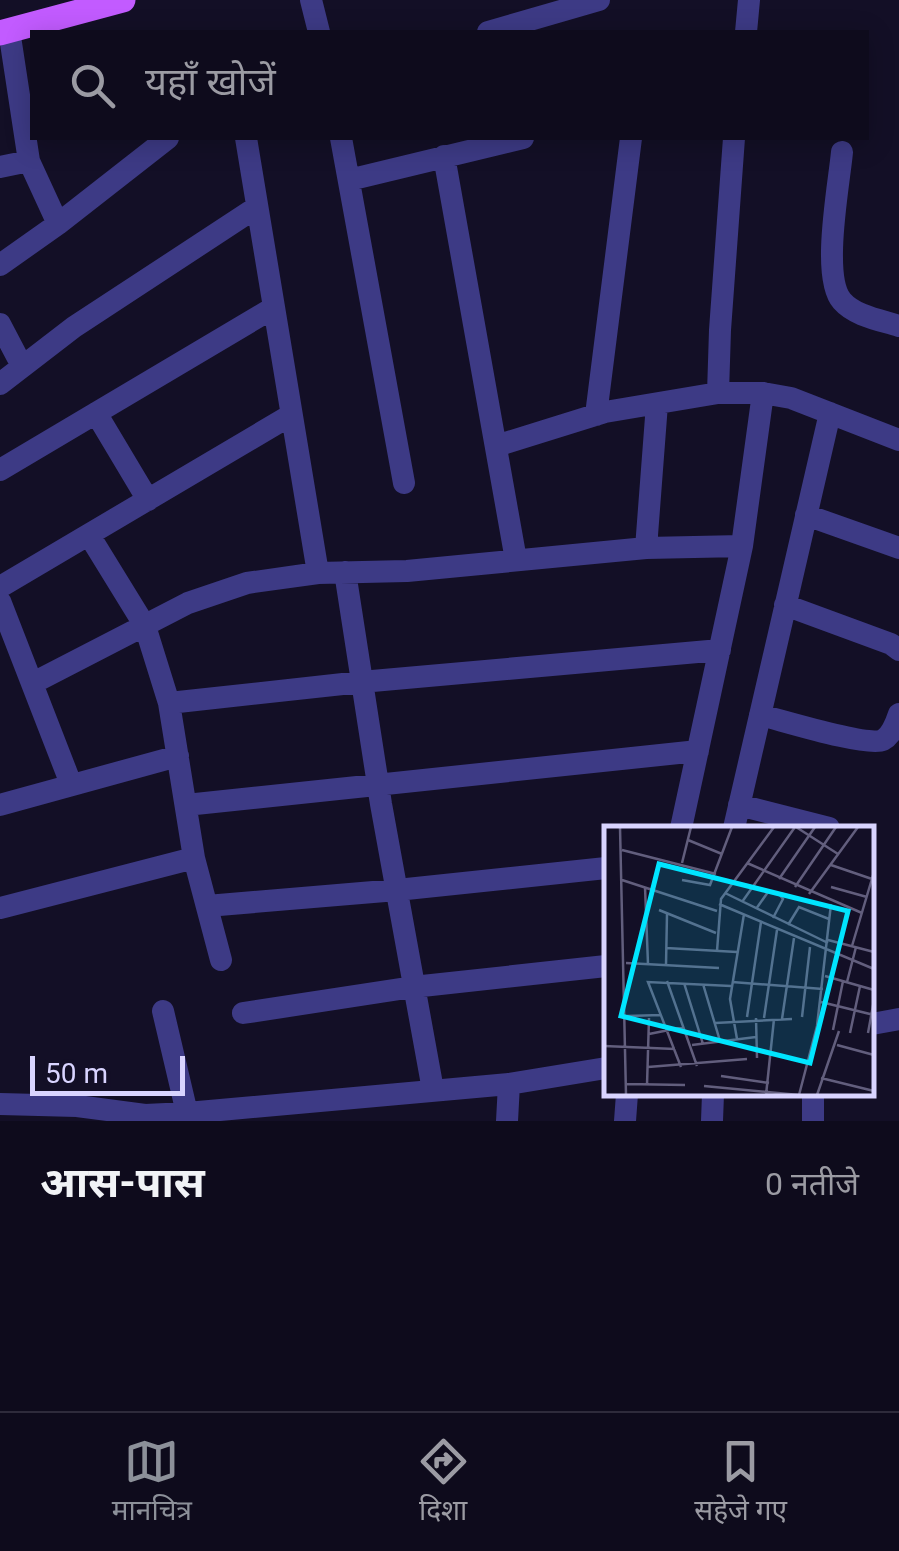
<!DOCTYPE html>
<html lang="hi">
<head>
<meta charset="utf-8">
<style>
	:root { --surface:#0e0b1c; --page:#1c1929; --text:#f1f3f6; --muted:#9b9ba3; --line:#2e2b3b; --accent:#8c9099 }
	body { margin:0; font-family:Roboto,"Noto Sans Devanagari",sans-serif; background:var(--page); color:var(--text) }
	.scale { position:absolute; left:30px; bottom:25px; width:155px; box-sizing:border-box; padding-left:10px; border:5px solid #d9d4ff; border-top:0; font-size:28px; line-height:35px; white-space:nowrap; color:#d9d4ff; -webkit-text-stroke:8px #130f26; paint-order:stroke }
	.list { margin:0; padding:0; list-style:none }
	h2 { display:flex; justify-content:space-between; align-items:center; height:130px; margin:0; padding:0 40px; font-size:42px }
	h2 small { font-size:32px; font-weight:400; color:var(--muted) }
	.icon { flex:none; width:55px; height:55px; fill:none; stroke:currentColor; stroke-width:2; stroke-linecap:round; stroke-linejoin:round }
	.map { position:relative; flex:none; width:899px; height:1121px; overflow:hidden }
	.search { position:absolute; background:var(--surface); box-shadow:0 5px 25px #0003; left:30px; right:30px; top:30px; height:110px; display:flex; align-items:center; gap:25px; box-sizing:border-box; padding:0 35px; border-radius:0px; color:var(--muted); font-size:38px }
	.sheet { height:290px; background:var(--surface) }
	nav { display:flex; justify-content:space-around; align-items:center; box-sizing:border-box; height:140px; border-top:2px solid var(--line); background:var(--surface); font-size:28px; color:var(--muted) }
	nav a { display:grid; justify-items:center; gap:5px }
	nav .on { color:var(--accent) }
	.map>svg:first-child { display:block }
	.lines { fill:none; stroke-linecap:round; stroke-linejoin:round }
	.minor { stroke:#3d3a85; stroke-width:22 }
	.primary { stroke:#c25bff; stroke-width:25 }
	.inset-road { fill:none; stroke:#625e7d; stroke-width:2.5 }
	.view { fill:#00e5ff; fill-opacity:0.15; stroke:#00e5ff; stroke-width:5 }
	.inset-edge { fill:none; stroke:#d9d4ff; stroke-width:5 }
</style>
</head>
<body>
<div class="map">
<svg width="899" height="1121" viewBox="0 0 899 1121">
	<rect width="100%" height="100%" fill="#130f26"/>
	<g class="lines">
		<path class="minor" d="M311,0L319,32
			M9,30L29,161L58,224
			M488,32L599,0
			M746,32L749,0
			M246,138L318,573
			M341,138L404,483
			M842,152C839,185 821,277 842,301C855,316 880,320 899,326
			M444,156L516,560
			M0,167L29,161
			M349,180L523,138
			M0,265L58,224L168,138
			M0,324L22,366
			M0,384L74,327L257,207
			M718,393L720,330L734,138
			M96,413L148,500
			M596,415L631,138
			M496,446L605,412L718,393H763L791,398L899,440
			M0,470L273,308
			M806,515L899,548
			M89,535L145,626L169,703L194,858L221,960
			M646,548L657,404
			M345,572L381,804L433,1090
			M0,587L291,415
			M0,601L71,784
			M785,605L891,644L899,650
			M33,683L188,603L247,583L318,573L407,571L646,548L742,546
			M169,703L361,682L720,650
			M760,715C781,720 867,747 883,740C892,735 896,723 899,714
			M0,805L178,756
			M186,805L698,751
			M739,805L829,828
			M681,828L742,546L763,393
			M734,828L830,413
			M207,906L397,890L606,868
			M0,908L194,858
			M163,1011L187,1113
			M243,1013L413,987L606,966
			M872,1024L899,1019
			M813,1094V1121
			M0,1104L77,1106L145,1115L187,1113L509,1084L606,1068
			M507,1121L509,1084
			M625,1121L627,1094
			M712,1121L713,1094"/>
		<path class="primary" d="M0,33L123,0"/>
	</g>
	<g transform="translate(604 826)">
		<rect width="270" height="270" fill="#130f26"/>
		<path class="inset-road" d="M16,1L22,269M192,1L234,28M84,14L118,28M18,24L112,48M78,37L87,1M143,37L258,87M227,39L268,53M175,53L211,1M18,54L113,85M78,54L106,59L128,1M41,61L44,138M191,61L232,1M227,61L263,71M121,67L224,117M205,68L254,1M138,76L191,1M115,78L270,143M152,83L164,66L175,68L179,73L169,92M55,84L112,107M184,99L195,81L225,93M224,114L270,126M248,120L270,46M62,122L133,126M113,125L117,73L170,1M22,137L115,142M62,139L63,88M221,150L270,164M63,155L93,240M128,156L219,163M243,156L252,121M80,157L99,218M99,158L116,215M217,176L270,189M23,190L57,189M143,191L157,96M198,191L206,121M152,192L153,232M160,192L173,104M178,193L190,112M111,197L188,193M229,204L239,155M246,207L256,160M264,207L270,174M45,208L80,201M133,213L126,173L140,88M88,219L152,211M233,219L270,229M0,220L71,223M44,241L143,233M77,241L44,156L127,160M117,250L165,257M217,252L270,265M22,258L81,259M43,259L45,192M100,260L195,269M162,269L170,193M195,269L213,200L227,78M213,269L235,205"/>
		<path class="view" d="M55,38L244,85L206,237L17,190Z"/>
		<rect width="270" height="270" class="inset-edge"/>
	</g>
</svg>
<div class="scale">50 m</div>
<div class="search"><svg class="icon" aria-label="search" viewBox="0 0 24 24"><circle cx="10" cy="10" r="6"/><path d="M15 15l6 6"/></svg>यहाँ खोजें</div>
</div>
<section class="sheet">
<h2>आस-पास<small>0 नतीजे</small></h2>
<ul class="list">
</ul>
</section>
<nav>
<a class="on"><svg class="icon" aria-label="map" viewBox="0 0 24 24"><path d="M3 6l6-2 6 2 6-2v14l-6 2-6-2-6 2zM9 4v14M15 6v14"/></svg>मानचित्र</a>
<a><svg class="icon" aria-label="directions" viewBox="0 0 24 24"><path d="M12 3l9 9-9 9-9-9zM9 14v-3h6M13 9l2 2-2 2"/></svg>दिशा</a>
<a><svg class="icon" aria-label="saved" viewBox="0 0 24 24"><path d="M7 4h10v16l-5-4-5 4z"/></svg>सहेजे गए</a>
</nav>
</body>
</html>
